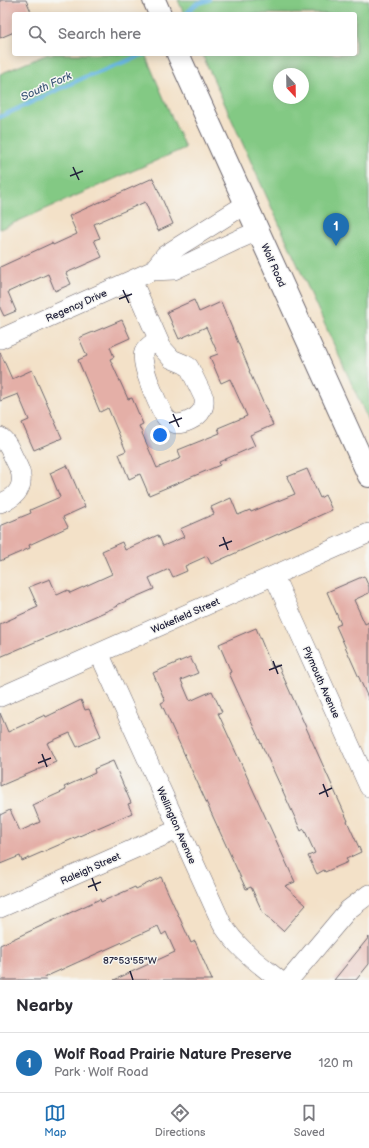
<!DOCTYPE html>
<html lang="en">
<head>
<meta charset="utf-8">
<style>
	:root { --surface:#fff; --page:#f7f7f7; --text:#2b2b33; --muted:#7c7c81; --line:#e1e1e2; --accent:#1f6fb2 }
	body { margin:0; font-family:"Balsamiq Sans",sans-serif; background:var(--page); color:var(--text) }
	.compass { position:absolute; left:273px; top:68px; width:36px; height:36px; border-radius:50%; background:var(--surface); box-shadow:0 2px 10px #0003; rotate:158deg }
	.you { position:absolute; left:160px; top:435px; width:14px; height:14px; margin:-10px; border:3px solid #fff; border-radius:50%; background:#1a73e8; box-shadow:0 0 0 6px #1a73e833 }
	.badge { display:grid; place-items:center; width:26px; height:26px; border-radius:50%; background:var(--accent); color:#fff; font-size:13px; font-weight:700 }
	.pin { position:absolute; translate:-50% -33px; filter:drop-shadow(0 1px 2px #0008) }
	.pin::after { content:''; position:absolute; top:21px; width:14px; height:12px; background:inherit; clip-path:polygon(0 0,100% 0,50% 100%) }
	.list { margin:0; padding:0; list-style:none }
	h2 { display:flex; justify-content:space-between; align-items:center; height:52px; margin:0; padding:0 16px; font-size:17px }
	h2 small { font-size:13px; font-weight:400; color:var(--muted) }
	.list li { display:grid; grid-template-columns:26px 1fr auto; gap:12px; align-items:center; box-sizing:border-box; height:60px; padding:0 16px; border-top:1px solid var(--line) }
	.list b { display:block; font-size:15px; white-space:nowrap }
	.list p { margin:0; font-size:13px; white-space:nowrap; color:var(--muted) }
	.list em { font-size:13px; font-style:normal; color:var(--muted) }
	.icon { flex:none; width:22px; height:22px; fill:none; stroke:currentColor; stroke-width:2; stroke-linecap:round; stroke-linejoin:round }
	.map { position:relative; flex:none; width:369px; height:980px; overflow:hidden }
	.search { position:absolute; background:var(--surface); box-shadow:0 2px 10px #0003; left:12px; right:12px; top:12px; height:44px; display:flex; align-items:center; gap:10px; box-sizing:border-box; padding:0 14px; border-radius:4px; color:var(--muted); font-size:15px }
	.sheet { height:112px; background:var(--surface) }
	nav { display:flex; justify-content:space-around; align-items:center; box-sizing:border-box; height:56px; border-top:1px solid var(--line); background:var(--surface); font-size:11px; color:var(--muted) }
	nav a { display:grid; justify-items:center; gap:2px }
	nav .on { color:var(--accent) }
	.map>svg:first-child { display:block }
	.green { fill:#83c984; stroke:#527660; fill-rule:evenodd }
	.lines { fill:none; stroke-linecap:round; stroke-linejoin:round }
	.stream { stroke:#6ab8e4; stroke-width:4.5 }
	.building { fill:#e4afa7 }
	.minor-casing { stroke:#6b656c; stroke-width:20 }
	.major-casing { stroke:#6b656c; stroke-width:24 }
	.minor { stroke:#fff; stroke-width:19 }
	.major { stroke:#fff; stroke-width:22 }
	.ticks { fill:none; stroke:#22223b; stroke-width:1.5 }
	.labels { text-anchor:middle; stroke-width:3; stroke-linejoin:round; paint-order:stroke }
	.street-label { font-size:10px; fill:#22223b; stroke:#f6f6f2 }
	.water-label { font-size:11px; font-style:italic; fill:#3b5676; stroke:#f6f6f2 }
	.ticks-label { font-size:10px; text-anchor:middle; fill:#22223b; stroke:#f6f6f2; stroke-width:3; stroke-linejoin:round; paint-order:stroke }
</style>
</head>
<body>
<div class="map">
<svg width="369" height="980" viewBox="0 0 369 980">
	<rect width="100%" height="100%" fill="#f6f6f2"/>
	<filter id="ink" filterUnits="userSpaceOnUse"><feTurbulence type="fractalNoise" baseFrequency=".025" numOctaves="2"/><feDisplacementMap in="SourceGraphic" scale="8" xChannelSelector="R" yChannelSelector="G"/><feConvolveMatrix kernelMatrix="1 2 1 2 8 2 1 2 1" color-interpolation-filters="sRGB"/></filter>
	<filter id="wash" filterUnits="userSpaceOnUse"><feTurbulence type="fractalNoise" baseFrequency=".012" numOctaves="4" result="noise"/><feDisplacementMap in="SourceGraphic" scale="16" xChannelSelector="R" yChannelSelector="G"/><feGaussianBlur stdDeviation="0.9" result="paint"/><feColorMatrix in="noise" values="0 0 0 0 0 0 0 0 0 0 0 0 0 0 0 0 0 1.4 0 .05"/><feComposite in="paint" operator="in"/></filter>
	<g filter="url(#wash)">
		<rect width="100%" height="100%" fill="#f3e1c8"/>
		<path class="green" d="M178,0H369V422L202,54H355V14H184ZM279,74H303V98H279Z
			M48,54H145L185,148L0,229V74Z"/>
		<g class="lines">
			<path class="stream" d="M186,14L196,4L209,0
				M0,117L85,77L145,54"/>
		</g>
		<g id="blocks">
			<path class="building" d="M0,0H26L32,14H14V32L0,38Z
				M153,178L173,224L158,231L145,202L94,224L100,238L94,240L102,257L66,273L71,284L55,291L48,274L8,292L16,311L4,316L0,308V267L52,243L53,245L77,234L69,216Z
				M194,300L199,312L221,302L250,371H249L273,425L250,435L255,446L219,462L220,465L149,495L140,474L129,479L119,454L126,451L108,408L100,412L78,360L87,356L79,338L122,320L130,338L110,347L114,357L110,359L128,399L132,398L143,424L139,426L157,468L181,458L178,450L220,433L218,428L247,416L230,379L221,383L210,357L218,354L206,327L179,339L167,312Z
				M0,352L12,379L32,370L62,438L34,450L22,423L29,420L18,394L0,401Z
				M67,465L85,507L63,517L68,527L29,545L30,548L0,561V526L31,513L30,510L60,497L50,473Z
				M307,469L320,498L325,495L332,510L211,564L207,556L185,566L187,571L173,577L169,569L149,578L154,589L117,605L118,606L82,622L0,657V624L38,607L29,587L50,579L57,595L68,590L70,593L112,574L102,551L122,542L125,550L158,535L163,546L184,537L180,529L214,514L211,507L231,498L238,515L250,510L251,512L295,494L287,477Z
				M364,576L369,587V593L354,600L365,624L369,622V700L336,626L341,624L327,592Z
				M256,628L272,667L278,665L348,821H347L361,852L346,859L348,862L325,872L324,870L317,874L308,856L315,853L304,829L301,831L229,673L231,672L219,644Z
				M190,657L198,673L181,680L190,701L212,691L222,712L218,713L295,882L285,886L306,905L283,931L263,913L251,887L246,889L161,703L165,701L153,673Z
				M81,700L85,710L89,709L101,736L77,747L70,733L47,743L56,762L0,786V713L8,732L45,715L46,717Z
				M113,761L131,803L128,804L132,813L22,861L20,856L0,864V815L10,810L20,831L40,822L33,805L66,790L64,787L95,773L94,769Z
				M161,877L191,943L195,941L212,980H114L175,952L166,932L162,935L158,926L45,977L46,980H0V945L100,899L101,902L135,887L136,889Z
				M369,937V964L356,980H334Z"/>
		</g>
	</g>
	<g filter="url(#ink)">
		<use href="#blocks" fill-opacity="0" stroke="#6b656c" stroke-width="1"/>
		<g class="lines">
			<g class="minor-casing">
				<path id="minor" d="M152,271L165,255L246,204
					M132,280L162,348L172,359L184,364L189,367L204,398C204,402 205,406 202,410C198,418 182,426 173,423C170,422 166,418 164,415C158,405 139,363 144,352C146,347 153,343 157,340
					M0,339L152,271L174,270L237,240L258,231
					M0,437C7,441 10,450 14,458C16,463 21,470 21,476C23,490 13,499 0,503
					M274,576L369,787
					M99,653L222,924C239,950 256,961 279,980
					M0,697L369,533
					M0,908L179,829
					M289,980L348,910L369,894"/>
			</g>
			<g class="major-casing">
				<path id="major" d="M154,0L160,14
					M178,54L369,476"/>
			</g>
			<use href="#minor" class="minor"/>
			<use href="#major" class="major"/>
		</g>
	</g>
	<path class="ticks" d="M73,167L79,180M70,176L83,171M123,290L129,303M119,299L132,294M173,414L179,427M169,423L182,418M223,537L228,550M219,546L232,541M273,661L278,674M269,670L282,665M42,754L47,767M38,763L51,758M323,784L328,797M319,794L332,788M92,878L97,891M88,887L101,882M130,971L133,980"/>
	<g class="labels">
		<g class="street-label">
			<text transform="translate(274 265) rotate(66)" y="4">Wolf Road</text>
			<text transform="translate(76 305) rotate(-24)" y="4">Regency Drive</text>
			<text transform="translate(185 615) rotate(-24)" y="4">Wakefield Street</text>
			<text transform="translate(322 682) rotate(66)" y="4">Plymouth Avenue</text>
			<text transform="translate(177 825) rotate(66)" y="4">Wellington Avenue</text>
			<text transform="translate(90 868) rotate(-24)" y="4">Raleigh Street</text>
		</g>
		<g class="water-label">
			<text transform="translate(46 86) rotate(-25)" y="4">South Fork</text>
		</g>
	</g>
	<g class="ticks-label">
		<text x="130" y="964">87°53'55"W</text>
	</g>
</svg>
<svg class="compass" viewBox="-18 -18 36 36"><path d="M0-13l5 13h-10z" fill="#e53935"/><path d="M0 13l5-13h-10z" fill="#7c7c81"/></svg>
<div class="you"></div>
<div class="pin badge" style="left:336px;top:246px">1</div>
<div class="search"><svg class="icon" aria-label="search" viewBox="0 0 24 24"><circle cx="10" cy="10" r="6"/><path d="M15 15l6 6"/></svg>Search here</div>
</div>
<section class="sheet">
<h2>Nearby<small></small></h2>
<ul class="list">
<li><span class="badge">1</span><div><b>Wolf Road Prairie Nature Preserve</b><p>Park · Wolf Road</p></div><em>120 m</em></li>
</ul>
</section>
<nav>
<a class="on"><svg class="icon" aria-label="map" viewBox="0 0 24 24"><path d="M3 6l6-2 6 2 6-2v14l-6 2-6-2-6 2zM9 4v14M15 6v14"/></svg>Map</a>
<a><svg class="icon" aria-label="directions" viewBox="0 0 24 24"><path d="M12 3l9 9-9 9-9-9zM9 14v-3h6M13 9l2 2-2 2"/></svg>Directions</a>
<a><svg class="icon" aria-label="saved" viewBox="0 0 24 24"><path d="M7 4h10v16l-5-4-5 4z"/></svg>Saved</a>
</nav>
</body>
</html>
